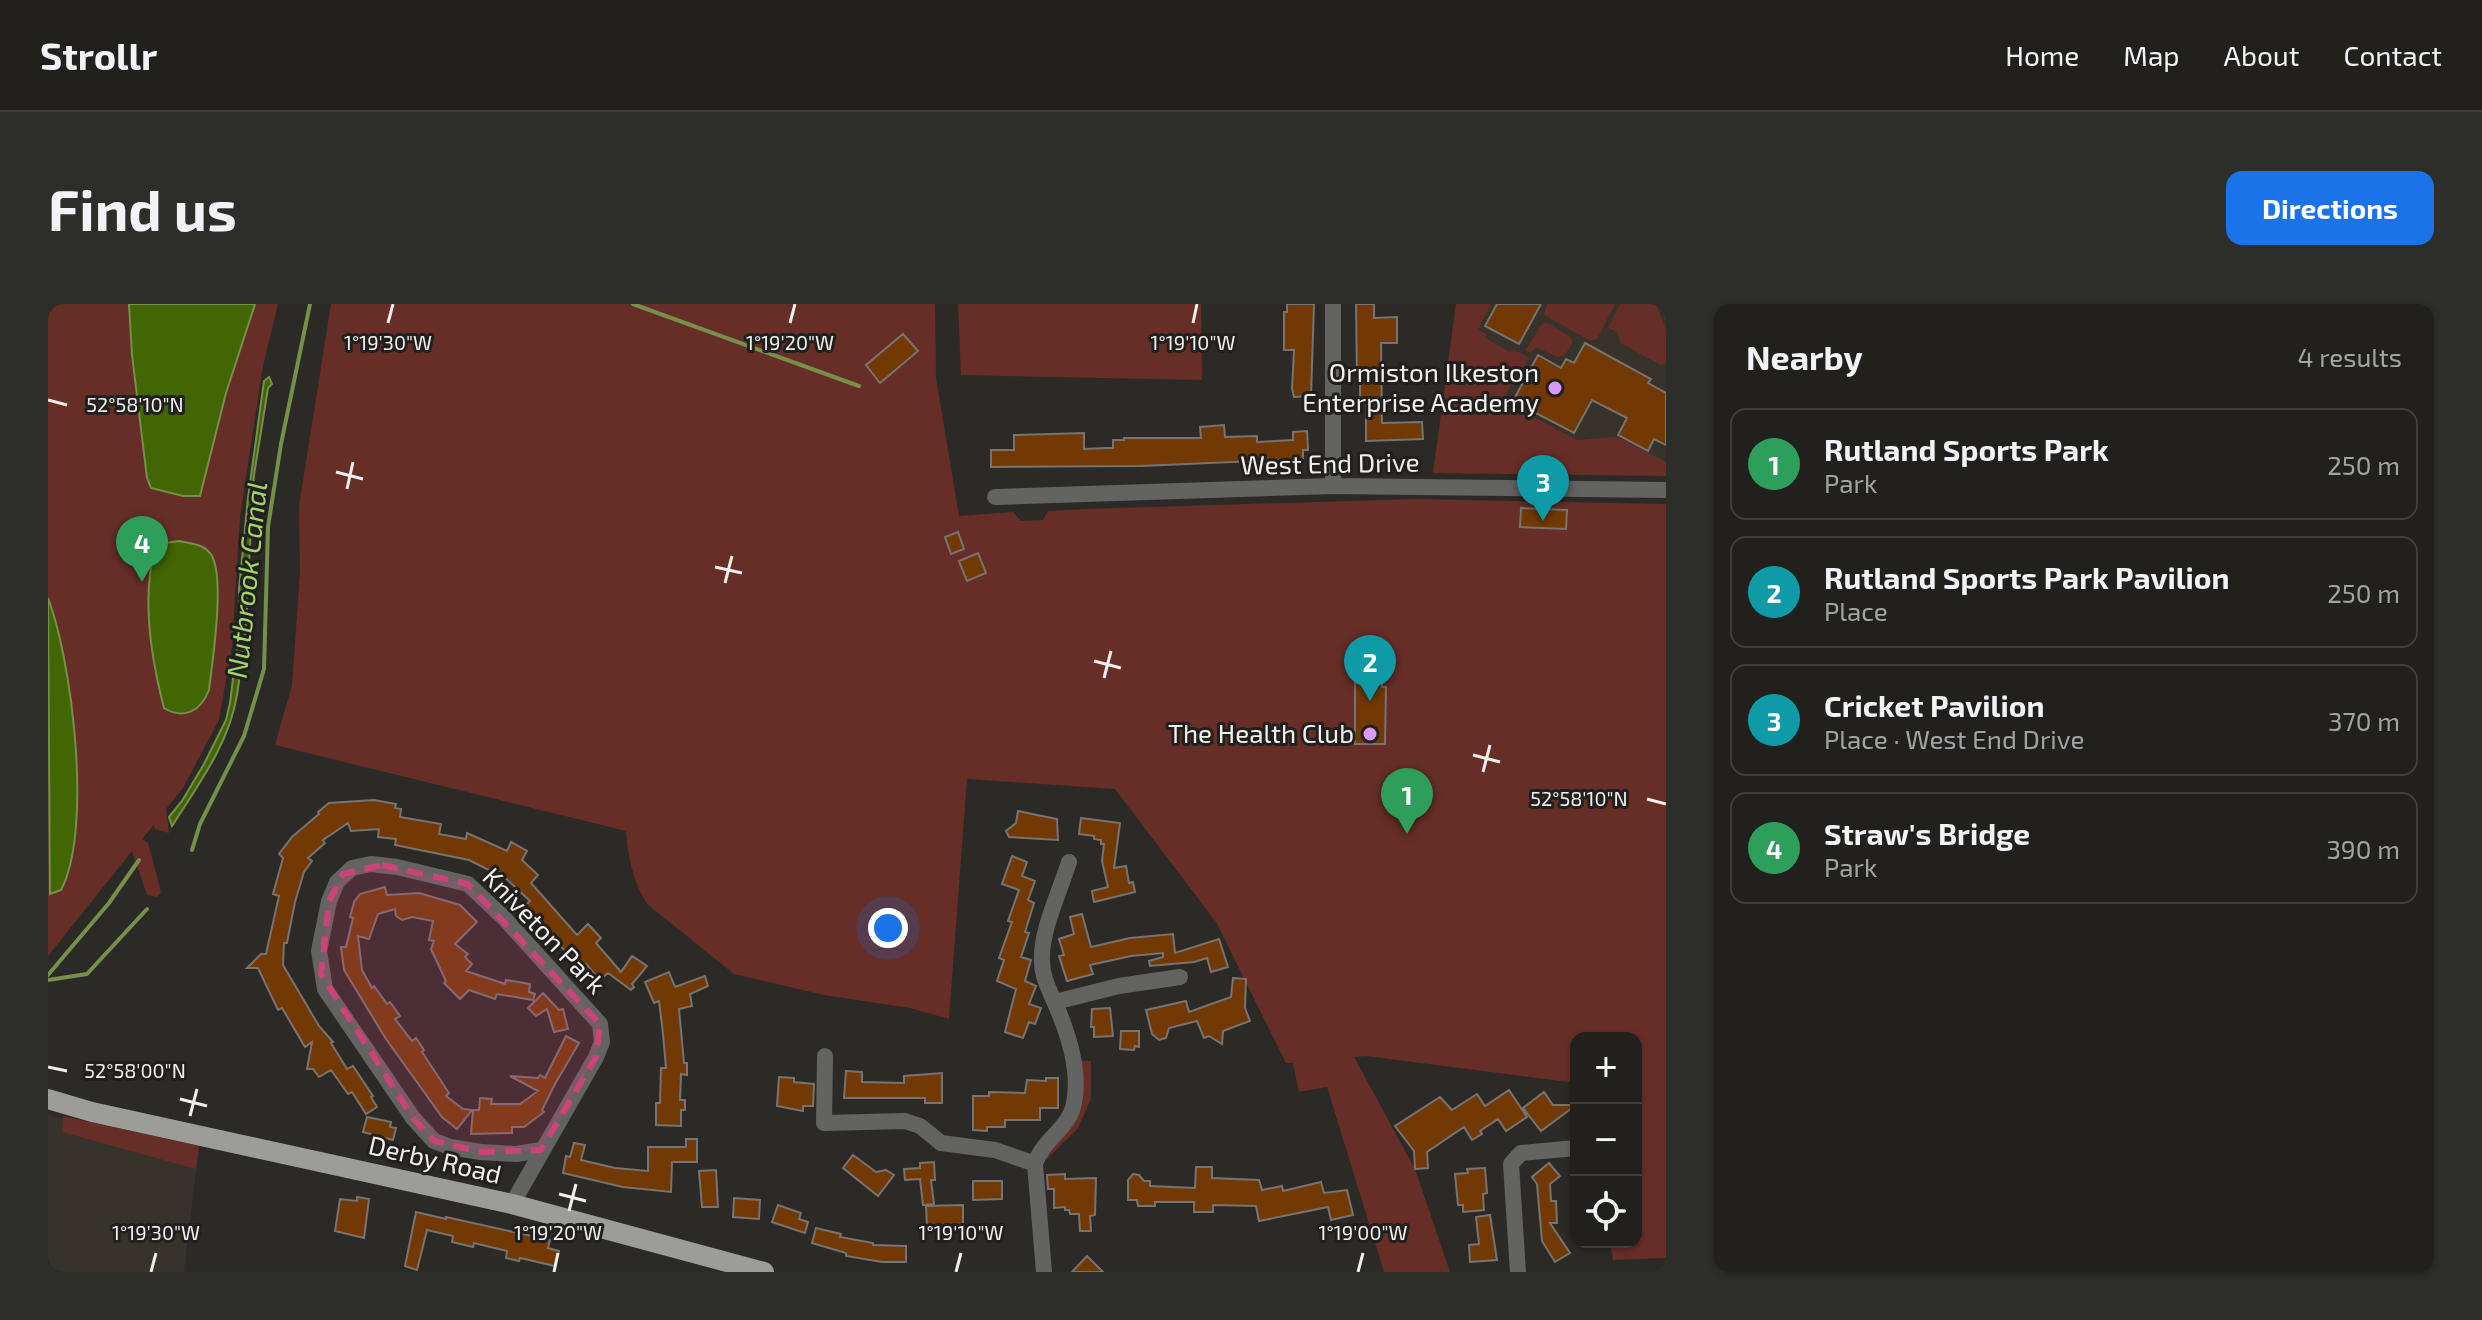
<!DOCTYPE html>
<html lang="en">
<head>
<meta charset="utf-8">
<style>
	:root { --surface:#21201d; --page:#2d2d2a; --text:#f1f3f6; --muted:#a2a3a4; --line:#3e3e3b; --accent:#1a73e8 }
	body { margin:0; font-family:"Exo 2",sans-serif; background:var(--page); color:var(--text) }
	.controls { position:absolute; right:24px; bottom:24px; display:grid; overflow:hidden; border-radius:16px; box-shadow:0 2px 6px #0004 }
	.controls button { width:72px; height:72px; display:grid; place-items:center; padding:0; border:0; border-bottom:2px solid var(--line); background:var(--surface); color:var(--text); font:40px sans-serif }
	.you { position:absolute; left:840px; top:624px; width:28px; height:28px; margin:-20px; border:6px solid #fff; border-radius:50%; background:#1a73e8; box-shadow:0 0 0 12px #1a73e833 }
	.badge { display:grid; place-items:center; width:52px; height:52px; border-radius:50%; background:var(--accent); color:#fff; font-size:26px; font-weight:700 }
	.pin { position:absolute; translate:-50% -66px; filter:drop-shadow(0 2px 4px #0008) }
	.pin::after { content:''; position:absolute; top:42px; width:28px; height:24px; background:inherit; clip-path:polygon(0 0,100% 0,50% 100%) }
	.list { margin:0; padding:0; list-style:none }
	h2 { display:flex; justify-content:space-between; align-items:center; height:104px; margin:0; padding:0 32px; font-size:34px }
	h2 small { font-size:26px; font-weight:400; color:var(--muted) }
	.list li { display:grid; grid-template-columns:52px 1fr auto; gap:24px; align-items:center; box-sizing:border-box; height:112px; margin:0 16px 16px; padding:0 16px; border:2px solid var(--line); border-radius:16px }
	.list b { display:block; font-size:30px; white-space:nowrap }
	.list p { margin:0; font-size:26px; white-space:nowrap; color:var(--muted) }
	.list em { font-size:26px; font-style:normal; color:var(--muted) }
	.icon { flex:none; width:44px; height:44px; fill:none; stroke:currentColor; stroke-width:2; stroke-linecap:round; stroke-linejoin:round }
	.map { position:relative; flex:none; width:1618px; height:968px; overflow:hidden; border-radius:16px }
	header { display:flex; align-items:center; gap:48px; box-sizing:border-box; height:112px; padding:0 40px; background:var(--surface); border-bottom:2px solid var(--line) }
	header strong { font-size:38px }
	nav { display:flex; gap:44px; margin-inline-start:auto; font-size:28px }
	.intro { display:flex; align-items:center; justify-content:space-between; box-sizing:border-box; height:192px; padding:0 48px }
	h1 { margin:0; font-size:56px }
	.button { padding:20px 36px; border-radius:16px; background:var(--accent); color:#fff; font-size:28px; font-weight:700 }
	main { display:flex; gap:48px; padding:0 48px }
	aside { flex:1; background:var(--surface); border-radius:16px; box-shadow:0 2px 6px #0004 }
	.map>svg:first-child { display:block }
	.built { fill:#37322a }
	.green { fill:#662e27 }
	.water { fill:#416603; stroke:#768f4a; stroke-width:2 }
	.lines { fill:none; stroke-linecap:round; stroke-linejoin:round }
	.stream { stroke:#768f4a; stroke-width:4 }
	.building { fill:#723905; stroke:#777371; stroke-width:2 }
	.minor { stroke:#636362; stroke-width:16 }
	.major { stroke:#9c9c99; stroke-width:20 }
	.marked { fill:#cb4378; fill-opacity:0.2; stroke:#cb4378; stroke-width:6; stroke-dasharray:16 10; stroke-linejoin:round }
	.ticks { fill:none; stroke:#f1f0ee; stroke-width:3 }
	.poi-dot { fill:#d99af7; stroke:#22201e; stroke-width:3 }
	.labels { text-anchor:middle; stroke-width:6; stroke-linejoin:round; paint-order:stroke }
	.poi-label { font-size:26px; fill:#f1f0ee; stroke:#22201e; text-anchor:end }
	.street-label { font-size:26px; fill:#f1f0ee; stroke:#22201e }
	.water-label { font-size:28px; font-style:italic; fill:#a1d665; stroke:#22201e }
	.ticks-label { font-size:20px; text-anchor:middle; fill:#f1f0ee; stroke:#22201e; stroke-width:6; stroke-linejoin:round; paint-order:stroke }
</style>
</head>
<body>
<header>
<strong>Strollr</strong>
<nav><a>Home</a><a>Map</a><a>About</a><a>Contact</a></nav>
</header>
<div class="intro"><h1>Find us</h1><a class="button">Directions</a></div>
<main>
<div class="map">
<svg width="1618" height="968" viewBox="0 0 1618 968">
	<rect width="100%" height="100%" fill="#2c2a27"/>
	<path class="built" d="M1408,0H1618V172L1385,169Z
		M0,811L151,842L136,968H0Z"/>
	<path class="green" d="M0,0H230L215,62L192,213L184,342L171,416L135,484L118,505L121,529L107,525L106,521L94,535L100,539L113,588L109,593L99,591L84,547L0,652Z
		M283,0H887L888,74L911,212L965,208L973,217L995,216L1000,207L1037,205L1367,195L1618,200V954L1565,956L1562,938H1588V734H1528V779L1318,752L1306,753L1367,865L1402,968H1336L1279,783L1251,788L1245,759H1238L1168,618L1067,485L919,475L901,715L862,704L776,691L686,670L599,600C585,578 580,553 578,527L227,441L244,381L252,268L251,202Z
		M910,0H1153L1154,76L913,71Z
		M1408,0H1443L1430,26L1439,30L1437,34L1462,48L1465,45L1481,54L1476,63H1472L1458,90V98L1529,136L1569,133L1618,158V172L1385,169Z
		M1499,0H1567L1549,35L1543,37L1496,11Z
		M1572,0H1608L1618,26V59L1613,61L1572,39L1569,28L1560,24Z
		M1496,19L1503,20L1524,34V40L1516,52L1509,53L1488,43L1482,49L1478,46L1492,23Z
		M1034,757H1043V795L1030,824L998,856L999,851C1033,814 1035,807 1034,757Z
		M15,812L151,842L148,865L14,828Z"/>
	<path class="water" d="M81,0H207L178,89L152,192H135L103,184L99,174L84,51Z
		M221,73L224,80L220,84L206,171L200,276C195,287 200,294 199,305C198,333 193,363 189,391C181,440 150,481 124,522L121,513L134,497L156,460L178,416L182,399L192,317L191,285L200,194L216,77Z
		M131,237C141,239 154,240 161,248C179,265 164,360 161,386C153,407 136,416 116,404C103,354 93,295 107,245L117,239Z
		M0,294C24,357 45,526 13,586L2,590Z"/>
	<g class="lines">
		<path class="stream" d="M585,0L811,82
			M144,546L152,520L196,432L216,365L220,223L233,140L262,0
			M0,671L61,599L91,556
			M0,676L39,670L99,605"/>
	</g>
	<path class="building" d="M1239,0H1266L1263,92L1246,93L1244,85L1246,46H1236V8H1239Z
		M1308,0H1326V14L1349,13V39H1333L1334,119L1374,118L1375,135L1318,137V98H1312V74H1309Z
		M1449,0H1493L1471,40L1437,22Z
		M855,30L870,47L832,79L818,61Z
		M1537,39L1603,75L1600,79L1618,89V141L1606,135L1600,147L1570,131L1579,114L1544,96L1526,129L1465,97L1490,51L1513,64L1518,55L1526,59Z
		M1176,121L1177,133L1209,132V138L1245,136V128L1259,127L1260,146H1255V155L1093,162L943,163V146H966V131L1036,129V145L1058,144H1065V136H1076V134H1153L1152,123Z
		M1473,204L1519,206L1518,225L1472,223Z
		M910,228L916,245L903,250L897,233Z
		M930,249L938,269L919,277L911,257Z
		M1307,376H1334V383H1338L1337,440H1307Z
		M326,496L348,500L347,504L353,505L352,513L393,520L391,530L418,535L419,529L459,547L463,538L479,547L474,556L490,571L483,579L529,631L540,620L553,634L548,639L573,668L584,652L599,662L584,680L586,683L583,686L560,669L552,676L538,660L536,662L532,657L529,659L475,604L482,597L450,567L449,570L421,556L347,541L348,535L330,533L331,525L303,527L300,519L275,536L277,539L260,554L264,557L256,568L247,598L239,639H236L235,661L271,722L285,738L283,739L299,765L305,762L325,792L323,793L329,803L318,810L304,788L300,790L283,766L271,773L265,765H259L264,738L257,743L234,704L230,706L210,664H199L213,650H218L231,592L225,590L235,554L231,550L244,533L271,510L270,508L281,499Z
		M970,507L1009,515L1010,536L961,533L958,527L968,519Z
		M1033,514L1072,519L1066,564L1078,562L1081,579L1085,578L1087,588L1046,598L1044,587L1060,583L1054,557L1056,540H1053V536L1046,535V532L1031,530Z
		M964,552L979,558L974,572L987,577L980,596L986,599L977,628L981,629L973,653L983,656L977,677L988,682L981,700L993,704L987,720L981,718L975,734L957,728L968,685L949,677L956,656L951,654L964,618L960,617L971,586L954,580Z
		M337,583L339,591L371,589L412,601L429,618L407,640L420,650L417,653L424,660L418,667L457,680L458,676L482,680L481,688L487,690L485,696L449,690L447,695L421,686L412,695L396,679L398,677L383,645L386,637L381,636L385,617L364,613L354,616L348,612L347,605L330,610L321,635L310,632L314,666L324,684L326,682L339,700L342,698L352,712L347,715L364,737L368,734L376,746L374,748L401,789L398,792L415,805L424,806L409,825L394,813L338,735L296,666L293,643H298L305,614L302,613L306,598L312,590Z
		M1034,610L1043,643L1082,634L1125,630L1127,649L1171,635L1180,663L1163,668L1159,654L1146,658L1102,662L1101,657L1115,653V649L1083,652L1042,661L1045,670L1019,677L1011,652L1016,651L1011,635L1026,630L1022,613Z
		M621,668L627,683L657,672L660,682L642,690L644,702L631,705L636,759H639V771L633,770L632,796H637V806H633V822L608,821V799H612L613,764H618L615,730L611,697L606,699L597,678Z
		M1185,674L1198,675L1197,704L1202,717L1175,727L1174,740L1161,732L1156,734L1149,717L1121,724L1118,734L1111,736L1104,730L1098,706L1138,697L1141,708L1183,693Z
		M495,689L511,706L515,705L520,725L506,728L499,705L488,712L480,704Z
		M1062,704L1065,732L1046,733V723H1043L1044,705Z
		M1073,727H1091V743L1087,742L1086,746L1072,745Z
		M518,732L531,739L507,780L494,806L496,808L476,823H464V829L423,830L425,806H431L432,794L444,795L443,800H472L490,787L462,772L490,774L492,771L497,774Z
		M798,767L814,768V778L856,779V772L894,769V799H877V794H796Z
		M731,773L746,774V778L766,780L765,802H755V807L729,802Z
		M998,774H1010V804H992V816H957V823H939V827L925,826V792H941V788L977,789L979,776L998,777Z
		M1461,786L1479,813L1458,827L1450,815L1432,827L1434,830L1424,836L1416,823L1379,848L1380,864L1367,865L1366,847L1347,822L1392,793L1404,806L1429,790L1437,802Z
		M1496,788L1505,801H1528L1493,827L1475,804Z
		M319,813L343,818L342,823L348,824L345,836L315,828Z
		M638,835H649V858H624L623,888L575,883L515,869L518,852L522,853L526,839L537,841L533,856L567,864L600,867V843H638Z
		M805,851L828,868L838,866L846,871L830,892L795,864Z
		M886,858L887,876H883L886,900L875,901L872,875L857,876L856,865L872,864V859Z
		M1501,859L1512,872L1502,880L1503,897H1508L1509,919H1502L1522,949L1507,958L1494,937L1489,880L1484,873Z
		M1148,863H1164V874L1211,876L1214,886L1234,882L1235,887L1273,878L1276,889L1299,886L1305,911L1283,916L1280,903L1211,917L1208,902L1165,901V908H1146V898H1107V902H1090L1089,896H1080V876L1085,870L1091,871L1096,877H1102V882L1147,884Z
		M1437,864L1439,889L1435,890L1436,906L1415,908V901H1410L1407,870L1420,869L1419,865Z
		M668,866L670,903H654L651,867Z
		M1017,870V875L1048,874L1047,911L1042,912L1043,927H1032L1031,910H1022L1021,906H1017V903L1006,904V885H1000L999,871Z
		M925,877H954V895L925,896Z
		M309,893L321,895L316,934L287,927L292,895L309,897Z
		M686,894L712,896L711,915L685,913Z
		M730,901L753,909L751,915L760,918L757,929L724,918Z
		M915,901V923L879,924L878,902Z
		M368,908L398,915V913L502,936L500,944L511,947L507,962L472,954L471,957L458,954L459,947L426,939L425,943L404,938L405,932L379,926L369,966L357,962Z
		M1442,911L1449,956L1422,958L1421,941L1431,940L1428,913Z
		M768,924L793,930L792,933L825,939V941L858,942V958H834L798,952V949L764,939Z
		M1039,952L1055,968H1024Z"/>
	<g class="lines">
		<path class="minor" d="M1285,182V0
			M947,193L1285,182L1618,186
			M1007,698L1071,682L1132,673
			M777,752L776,819L857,817L872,822L893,839L947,846L987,860
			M464,900L548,753L554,738L552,720L457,615L420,580L349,563L323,560L304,564L289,578L281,597L271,647L277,685L365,814L386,837L402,843L433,848L468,850L493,846
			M996,968L987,860C994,836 1022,824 1026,799C1032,769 1021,732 1009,704C1003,689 994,674 994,658C992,628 1012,587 1021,558
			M1470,968L1463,860L1473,849L1528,844"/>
		<path class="major" d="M0,795L44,808L464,900L716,968"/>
	</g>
	<path class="marked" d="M334,561L420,580L552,720L548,753L493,846L433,848L386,837L365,814L273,670L281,597L295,570Z"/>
	<path class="ticks" d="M340,19L345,0M742,19L747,0M1145,19L1149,0M0,96L19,101M288,168L315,175M299,185L305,158M667,263L694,269M677,279L684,252M1046,357L1073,364M1056,374L1063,347M1425,451L1452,458M1435,468L1442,441M1599,495L1618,500M0,763L19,767M132,795L159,802M142,812L149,785M511,890L538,897M521,907L528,880M103,968L108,949M506,968L510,949M908,968L913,949M1310,968L1315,949"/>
	<g class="poi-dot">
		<circle cx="1507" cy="84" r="8"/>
		<circle cx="1322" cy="430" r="8"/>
	</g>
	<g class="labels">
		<g class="poi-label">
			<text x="1491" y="78">Ormiston Ilkeston<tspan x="1491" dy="30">Enterprise Academy</tspan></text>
			<text x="1306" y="439">The Health Club</text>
		</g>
		<g class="street-label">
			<text transform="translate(1282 160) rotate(-1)" y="9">West End Drive</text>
			<text transform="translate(496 627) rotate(46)" y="9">Kniveton Park</text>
			<text transform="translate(387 856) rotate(13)" y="9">Derby Road</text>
		</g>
		<g class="water-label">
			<text transform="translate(199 276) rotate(-84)" y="10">Nutbrook Canal</text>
		</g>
	</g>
	<g class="ticks-label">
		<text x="340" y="46">1°19'30"W</text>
		<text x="742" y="46">1°19'20"W</text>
		<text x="1145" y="46">1°19'10"W</text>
		<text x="87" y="108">52°58'10"N</text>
		<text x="1531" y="502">52°58'10"N</text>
		<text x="87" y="774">52°58'00"N</text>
		<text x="108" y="936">1°19'30"W</text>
		<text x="510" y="936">1°19'20"W</text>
		<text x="913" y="936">1°19'10"W</text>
		<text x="1315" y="936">1°19'00"W</text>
	</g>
</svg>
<div class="controls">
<button>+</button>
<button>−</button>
<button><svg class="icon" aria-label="locate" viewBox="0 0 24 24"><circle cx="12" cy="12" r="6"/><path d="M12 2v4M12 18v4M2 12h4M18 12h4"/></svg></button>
</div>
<div class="you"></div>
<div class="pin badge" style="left:1359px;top:530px;background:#2e9e5b">1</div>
<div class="pin badge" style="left:1322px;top:397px;background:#0f9aa8">2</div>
<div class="pin badge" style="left:1495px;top:217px;background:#0f9aa8">3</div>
<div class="pin badge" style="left:94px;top:278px;background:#2e9e5b">4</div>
</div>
<aside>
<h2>Nearby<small>4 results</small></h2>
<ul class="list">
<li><span class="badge" style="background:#2e9e5b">1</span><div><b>Rutland Sports Park</b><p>Park</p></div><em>250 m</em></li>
<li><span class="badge" style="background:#0f9aa8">2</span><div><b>Rutland Sports Park Pavilion</b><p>Place</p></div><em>250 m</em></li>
<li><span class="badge" style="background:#0f9aa8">3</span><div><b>Cricket Pavilion</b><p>Place · West End Drive</p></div><em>370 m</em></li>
<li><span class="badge" style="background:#2e9e5b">4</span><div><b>Straw's Bridge</b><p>Park</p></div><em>390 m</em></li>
</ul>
</aside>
</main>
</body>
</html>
